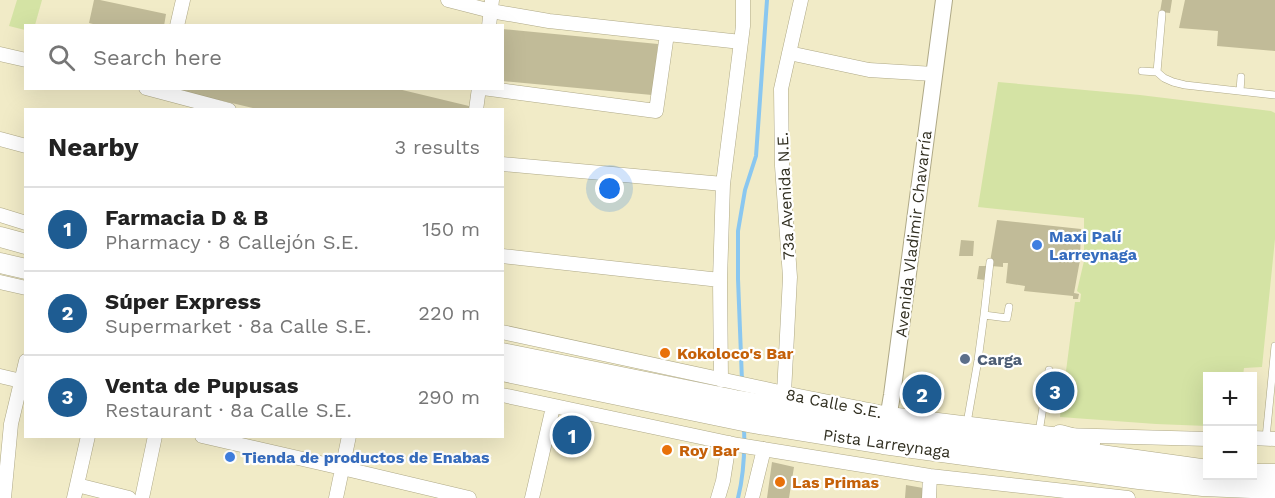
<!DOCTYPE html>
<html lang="en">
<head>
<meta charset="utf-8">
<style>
	:root { --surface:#fff; --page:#f6f6f6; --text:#222; --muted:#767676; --line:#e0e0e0; --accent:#1e5c92 }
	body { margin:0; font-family:"Work Sans",sans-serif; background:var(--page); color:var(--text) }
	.controls { position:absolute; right:18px; bottom:18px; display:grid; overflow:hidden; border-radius:0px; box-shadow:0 6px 24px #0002 }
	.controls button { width:54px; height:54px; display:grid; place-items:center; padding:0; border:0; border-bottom:2px solid var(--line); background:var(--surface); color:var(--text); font:30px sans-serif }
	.you { position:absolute; left:610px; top:189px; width:21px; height:21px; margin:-15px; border:4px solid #fff; border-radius:50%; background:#1a73e8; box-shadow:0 0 0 9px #1a73e833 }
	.badge { display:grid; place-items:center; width:39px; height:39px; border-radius:50%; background:var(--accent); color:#fff; font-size:20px; font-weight:700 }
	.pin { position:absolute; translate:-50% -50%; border:3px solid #fff; box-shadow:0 2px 6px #0006 }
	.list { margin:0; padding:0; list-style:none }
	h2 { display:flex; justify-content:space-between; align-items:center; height:78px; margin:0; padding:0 24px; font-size:26px }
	h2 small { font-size:20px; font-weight:400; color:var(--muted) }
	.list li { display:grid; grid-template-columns:39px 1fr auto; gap:18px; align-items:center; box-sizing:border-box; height:84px; padding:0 24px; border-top:2px solid var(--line) }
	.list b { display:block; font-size:22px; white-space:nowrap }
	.list p { margin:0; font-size:20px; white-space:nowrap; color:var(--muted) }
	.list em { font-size:20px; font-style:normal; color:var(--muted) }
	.icon { flex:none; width:33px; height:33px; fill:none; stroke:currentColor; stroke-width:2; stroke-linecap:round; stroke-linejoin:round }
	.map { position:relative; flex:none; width:1275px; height:498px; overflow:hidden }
	.search { position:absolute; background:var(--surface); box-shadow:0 6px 24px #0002; left:24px; top:24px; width:480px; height:66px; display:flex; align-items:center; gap:15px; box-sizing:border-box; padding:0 21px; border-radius:0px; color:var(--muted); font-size:22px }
	.panel { position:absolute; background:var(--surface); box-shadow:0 6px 24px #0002; left:24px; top:108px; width:480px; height:330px; border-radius:0px }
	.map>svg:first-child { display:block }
	.green { fill:#d4e3a4 }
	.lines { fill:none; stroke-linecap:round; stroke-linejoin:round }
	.stream { stroke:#8ac7f0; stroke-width:4 }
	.building { fill:#c1bb98 }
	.service-casing { stroke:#afa987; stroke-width:8 }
	.minor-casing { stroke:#afa987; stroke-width:15 }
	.tertiary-casing { stroke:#afa987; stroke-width:18 }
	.secondary-casing { stroke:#afa987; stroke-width:21 }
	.service { stroke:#fff; stroke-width:7 }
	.minor { stroke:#fff; stroke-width:14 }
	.tertiary { stroke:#fff; stroke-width:16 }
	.secondary { stroke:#fff; stroke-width:20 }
	.shop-dot { fill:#3f7fe0; stroke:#fff; stroke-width:2 }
	.food-dot { fill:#e8710a; stroke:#fff; stroke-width:2 }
	.service-dot { fill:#5c6f8a; stroke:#fff; stroke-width:2 }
	.labels { text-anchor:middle; stroke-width:4.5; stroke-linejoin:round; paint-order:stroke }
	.street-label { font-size:16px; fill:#312f21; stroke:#fff }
	.shop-label { font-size:16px; font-weight:bold; fill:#366cbe; stroke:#fff; text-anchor:start }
	.food-label { font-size:16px; font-weight:bold; fill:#c56008; stroke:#fff; text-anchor:start }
	.service-label { font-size:16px; font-weight:bold; fill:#4e5e75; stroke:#fff; text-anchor:start }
</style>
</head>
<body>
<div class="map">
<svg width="1275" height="498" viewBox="0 0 1275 498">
	<rect width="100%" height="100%" fill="#f1ebc7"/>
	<path class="green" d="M17,0H42L35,25L26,26L25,30L9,26Z
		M998,82L1140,95L1271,111L1275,113V239L1262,367L1244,368L1243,376H1208L1207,426L1156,424L1060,417L1075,302H1080L1081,294L1077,291L1084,261V218L978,207Z"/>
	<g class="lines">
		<path class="stream" d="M742,381L738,279V231L745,190L756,156L767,0
			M738,498C744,474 745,452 744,427"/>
	</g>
	<path class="building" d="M94,0H100L166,14L164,26H101L89,23Z
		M1162,0H1172L1170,13L1160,12Z
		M1185,0H1275V51L1217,46L1218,31L1179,28Z
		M502,29L658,44L652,95L502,81Z
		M182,88H394L469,106V110H261L181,91Z
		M997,220L1081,229L1080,260L1074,293L1079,294L1078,299H1073V296L1024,291L1025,286L1006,283L1008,263H1003V267L991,266L990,262Z
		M961,240L974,241L973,256H959Z
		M979,266H987L985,280L977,279Z
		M772,462L794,467L789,498H767Z
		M906,485L923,488L922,498H905Z"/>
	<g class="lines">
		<g class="service-casing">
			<path id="service" d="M1142,71L1157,72L1164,78L1173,82L1185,85L1275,95
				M1157,72L1162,14
				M1240,91L1241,77
				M984,315L990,262
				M967,423L978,360L984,315L1007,318L1009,307
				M1039,432L1049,370
				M1266,438L1275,346"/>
		</g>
		<g class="minor-casing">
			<path id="minor" d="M448,0L491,11L549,21L741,42
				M177,26L183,0
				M489,26L492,0
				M789,53L869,70L934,74
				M0,54L26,60
				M146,88L229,110
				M483,88L656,111L667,34
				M476,110L479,88
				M0,139L26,146
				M502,164L723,184
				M0,215L26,223
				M502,256L720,280
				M0,282L26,288
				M502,332L784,393L889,414L1060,435L1208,439
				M0,376L21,381
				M721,380L720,280L723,184L743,26V0
				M784,393L790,277L782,166L781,89L801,0
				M502,395L738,445L930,476L1128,498
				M202,436L342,468L469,498
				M1252,438L1275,439
				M77,485L129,498
				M4,498L11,424L26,361
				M74,498L88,436
				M142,498L155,436
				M336,498L349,436
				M532,498L553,407
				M718,498L723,481L729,443
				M752,498L764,449
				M929,498L930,476"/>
		</g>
		<g class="tertiary-casing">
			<path id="tertiary" d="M885,436L892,395L944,0"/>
		</g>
		<g class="secondary-casing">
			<path id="secondary" d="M0,237L26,244
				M0,263L26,269
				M502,353L735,400L887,425L1208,470
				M502,371L753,423L883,444L1139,479L1203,486L1275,489
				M1060,435L1090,443
				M1252,474H1275"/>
		</g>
		<use href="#service" class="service"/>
		<use href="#minor" class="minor"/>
		<use href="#tertiary" class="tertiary"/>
		<use href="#secondary" class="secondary"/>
	</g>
	<g class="shop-dot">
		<circle cx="1037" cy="245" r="6"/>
		<circle cx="230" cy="457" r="6"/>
	</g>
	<g class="food-dot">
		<circle cx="665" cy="353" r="6"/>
		<circle cx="667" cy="450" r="6"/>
		<circle cx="780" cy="482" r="6"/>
	</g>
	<circle class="service-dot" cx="965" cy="359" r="6"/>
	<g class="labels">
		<g class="street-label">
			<text transform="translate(785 196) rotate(-93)" y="6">73a Avenida N.E.</text>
			<text transform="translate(913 234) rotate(-83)" y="6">Avenida Vladimir Chavarría</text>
			<text transform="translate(834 403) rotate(11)" y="6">8a Calle S.E.</text>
			<text transform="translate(887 443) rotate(8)" y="6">Pista Larreynaga</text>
		</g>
		<g class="shop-label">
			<text x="1049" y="242">Maxi Palí<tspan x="1049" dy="18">Larreynaga</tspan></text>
			<text x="242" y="463">Tienda de productos de Enabas</text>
		</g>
		<g class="food-label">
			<text x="677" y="359">Kokoloco's Bar</text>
			<text x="679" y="456">Roy Bar</text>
			<text x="792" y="488">Las Primas</text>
		</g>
		<g class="service-label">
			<text x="977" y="365">Carga</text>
		</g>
	</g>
</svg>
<div class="controls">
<button>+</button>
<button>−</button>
</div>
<div class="you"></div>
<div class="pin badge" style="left:572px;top:435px">1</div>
<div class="pin badge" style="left:922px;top:394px">2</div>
<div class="pin badge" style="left:1055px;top:391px">3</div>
<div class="search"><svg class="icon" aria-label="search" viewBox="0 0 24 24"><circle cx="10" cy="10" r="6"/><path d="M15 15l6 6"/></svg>Search here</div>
<section class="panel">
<h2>Nearby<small>3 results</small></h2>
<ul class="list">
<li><span class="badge">1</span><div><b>Farmacia D &amp; B</b><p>Pharmacy · 8 Callejón S.E.</p></div><em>150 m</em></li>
<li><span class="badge">2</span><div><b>Súper Express</b><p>Supermarket · 8a Calle S.E.</p></div><em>220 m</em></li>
<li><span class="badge">3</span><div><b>Venta de Pupusas</b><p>Restaurant · 8a Calle S.E.</p></div><em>290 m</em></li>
</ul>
</section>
</div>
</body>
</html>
